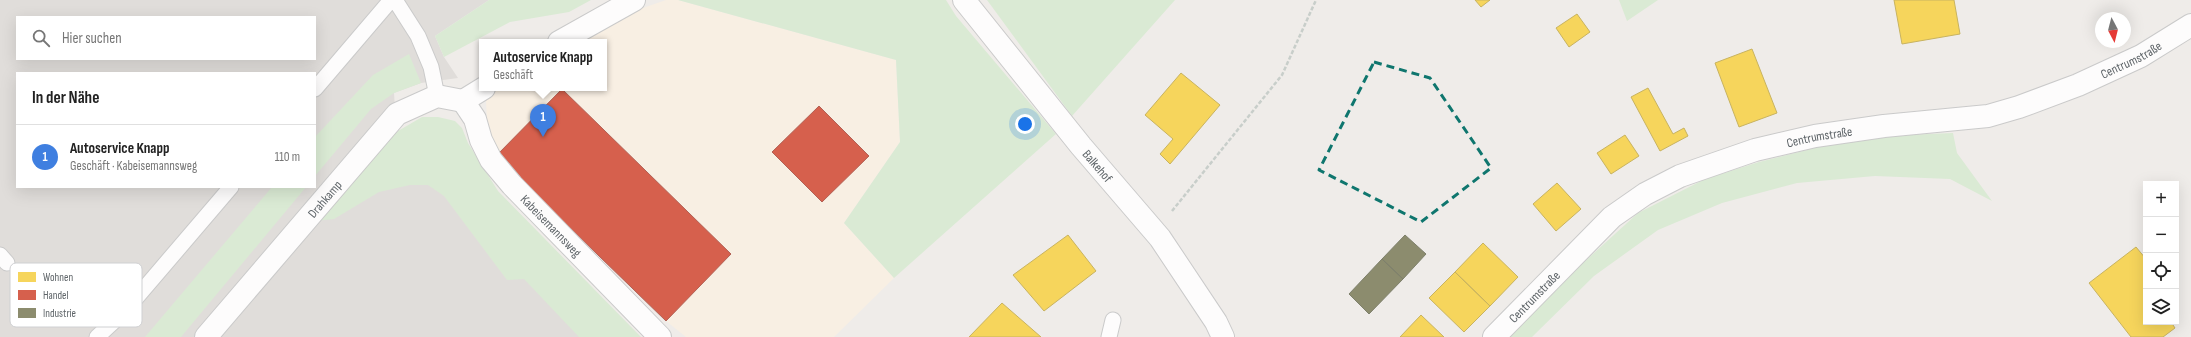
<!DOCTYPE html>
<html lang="de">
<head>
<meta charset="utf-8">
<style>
	:root { --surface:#fff; --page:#f6f6f6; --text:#222; --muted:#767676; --line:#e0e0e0; --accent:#ea580c }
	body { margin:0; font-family:"Sofia Sans Condensed",sans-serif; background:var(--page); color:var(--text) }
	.controls { position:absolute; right:12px; bottom:12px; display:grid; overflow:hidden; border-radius:0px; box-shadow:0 4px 16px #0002 }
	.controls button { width:36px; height:36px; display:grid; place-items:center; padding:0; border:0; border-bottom:1px solid var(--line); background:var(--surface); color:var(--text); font:20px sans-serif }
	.compass { position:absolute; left:2095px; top:12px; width:36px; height:36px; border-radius:50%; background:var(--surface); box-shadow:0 4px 16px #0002; rotate:173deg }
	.you { position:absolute; left:1025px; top:124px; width:14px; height:14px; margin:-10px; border:3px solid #fff; border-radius:50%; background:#1a73e8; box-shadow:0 0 0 6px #1a73e833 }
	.badge { display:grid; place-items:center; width:26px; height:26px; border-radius:50%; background:var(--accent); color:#fff; font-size:13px; font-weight:700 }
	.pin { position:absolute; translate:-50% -33px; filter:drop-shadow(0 1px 2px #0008) }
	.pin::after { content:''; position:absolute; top:21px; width:14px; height:12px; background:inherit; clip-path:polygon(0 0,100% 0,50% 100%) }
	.popup { position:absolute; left:479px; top:39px; width:128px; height:52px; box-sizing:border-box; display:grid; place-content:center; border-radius:0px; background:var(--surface); filter:drop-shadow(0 1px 3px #0005); font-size:13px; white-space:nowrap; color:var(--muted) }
	.popup b { font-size:15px; color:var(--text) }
	.popup::after { content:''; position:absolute; left:50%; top:100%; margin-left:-8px; border:8px solid transparent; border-top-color:var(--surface) }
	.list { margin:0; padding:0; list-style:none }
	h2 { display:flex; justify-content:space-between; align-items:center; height:52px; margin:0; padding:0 16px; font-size:17px }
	h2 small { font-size:13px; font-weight:400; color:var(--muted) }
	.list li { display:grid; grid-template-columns:26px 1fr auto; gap:12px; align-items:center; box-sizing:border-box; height:64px; padding:0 16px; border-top:1px solid var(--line) }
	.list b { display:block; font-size:15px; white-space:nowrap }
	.list p { margin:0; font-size:13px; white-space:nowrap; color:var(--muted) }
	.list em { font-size:13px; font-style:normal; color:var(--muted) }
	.icon { flex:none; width:22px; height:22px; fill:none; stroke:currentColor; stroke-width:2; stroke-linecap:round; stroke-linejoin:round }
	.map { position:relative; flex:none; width:2191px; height:337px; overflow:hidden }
	.search { position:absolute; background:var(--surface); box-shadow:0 4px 16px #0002; left:16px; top:16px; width:300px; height:44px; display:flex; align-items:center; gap:10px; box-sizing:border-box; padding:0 14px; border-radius:0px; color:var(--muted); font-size:15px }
	.panel { position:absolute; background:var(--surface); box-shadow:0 4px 16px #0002; left:16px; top:72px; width:300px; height:116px; border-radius:0px }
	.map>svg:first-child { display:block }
	.commercial { fill:#f8efe3 }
	.industrial { fill:#e0ddda; fill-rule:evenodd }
	.green { fill:#daead4 }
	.homes { fill:#f6d55c; stroke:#c8b360 }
	.shops { fill:#d6604d; stroke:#b26155 }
	.industry { fill:#8c8c6e; stroke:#7e806c }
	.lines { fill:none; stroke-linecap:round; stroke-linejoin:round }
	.lane-casing { stroke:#cacaca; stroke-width:17 }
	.street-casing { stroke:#cacaca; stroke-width:24 }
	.path { stroke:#c8ceca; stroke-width:2.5; stroke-dasharray:4 2; stroke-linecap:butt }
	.lane { stroke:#fdfcfc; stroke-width:15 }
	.street { stroke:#fdfcfc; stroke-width:22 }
	.marked { fill:none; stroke:#0f766e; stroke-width:3; stroke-dasharray:8 5; stroke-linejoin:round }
	.labels { text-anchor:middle; stroke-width:4; stroke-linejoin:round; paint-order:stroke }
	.street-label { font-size:13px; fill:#5e6468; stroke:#fff }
	.key { fill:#fff; stroke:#cfd0d2; stroke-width:1 }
	.key-label { font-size:11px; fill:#5e6468 }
</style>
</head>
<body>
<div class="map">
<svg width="2191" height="337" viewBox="0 0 2191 337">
	<rect width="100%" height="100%" fill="#efece9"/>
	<path class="commercial" d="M666,0H678L896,60L900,142L844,223L894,278L834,337H686L666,321L496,156L487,121L486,101L494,88H604V42H573L620,16Z"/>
	<path class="industrial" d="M0,0H489L435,36L444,57L458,78L421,83L394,93L397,139L607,337H0ZM17,17H315V59H17ZM17,73H315V187H17Z"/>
	<path class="green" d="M489,0H591L569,12L510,22L444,57L435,36Z
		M678,0H946L956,16L1056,134L894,278L844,223L900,142L896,60Z
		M987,0H1175L1072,116Z
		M1619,0H1658L1627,21Z
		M409,54L421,83L394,93L371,109L315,176V137L373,75Z
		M422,117H438L455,121L462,128L468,143L498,191L641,337H579L524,279L507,280L444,196L428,185H410L379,192L334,219L315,221L398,131Z
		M1953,133L1957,153L1992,201L1950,179L1875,176L1797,183L1722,203L1658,230L1594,276L1532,337H1509L1583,263L1638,213L1705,179L1759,162L1843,141L1904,135Z
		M272,187H306L181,337H145Z"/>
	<path class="homes" d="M1475,0H1490L1481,7Z
		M1894,0H1954L1960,34L1902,44Z
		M1577,14L1590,32L1569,47L1556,28Z
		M1752,49L1777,113L1739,127L1715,63Z
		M1181,73L1220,105L1170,164L1160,154L1173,139L1145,115Z
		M1648,88L1673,134L1684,128L1688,136L1660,151L1631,97Z
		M1625,135L1639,156L1611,174L1597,153Z
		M1557,183L1581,209L1556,231L1533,204Z
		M1068,235L1096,271L1044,311L1013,275Z
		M1483,243L1518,277L1490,306L1455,272Z
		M2136,247L2146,259V322H2171L2175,328L2163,337H2131L2089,283Z
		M1455,272L1490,306L1464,332L1429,298Z
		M1002,303L1041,337H969Z
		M1421,315L1444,337H1400Z"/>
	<path class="shops" d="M562,89L731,254L666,321L496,156Z
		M819,106L869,156L822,202L772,152Z"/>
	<path class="industry" d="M1405,235L1426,254L1403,279L1382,259Z
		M1382,259L1403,279L1369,314L1349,294Z"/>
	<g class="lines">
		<g class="lane-casing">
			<path id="lane" d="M395,0L418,36L431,67L437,96
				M315,89L391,0
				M0,255L7,263
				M97,337L125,311L231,187
				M1109,337L1113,320"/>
		</g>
		<g class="street-casing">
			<g id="street">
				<path id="s1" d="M964,0L1081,146L1160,238L1216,322L1223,337"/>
				<path d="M559,42L634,0"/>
				<path id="s2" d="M463,101L475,119L481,140L491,160L512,185L660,337"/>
				<path d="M463,101L484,88"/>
				<path id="s3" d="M206,337L397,114L437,96L463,101"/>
				<path id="s4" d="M1494,337L1612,217L1645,194L1680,176L1755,150L1815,136L1884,126L1988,116L2019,107L2078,85L2141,56L2191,25"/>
			</g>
		</g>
		<path class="path" d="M1172,211L1282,75L1316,0"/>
		<use href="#lane" class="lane"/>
		<use href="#street" class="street"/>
	</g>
	<path class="marked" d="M1374,62L1430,78L1491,168L1421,222L1319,170Z"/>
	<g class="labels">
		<g class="street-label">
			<text dy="5" stroke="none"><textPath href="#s4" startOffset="717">Centrumstraße</textPath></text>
			<text dy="5" stroke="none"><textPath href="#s4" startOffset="393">Centrumstraße</textPath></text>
			<text dy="5" stroke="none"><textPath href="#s1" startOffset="213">Balkehof</textPath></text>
			<text dy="5" stroke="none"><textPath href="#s3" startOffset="182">Drahkamp</textPath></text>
			<text dy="5" stroke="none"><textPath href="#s2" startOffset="155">Kabeisemannsweg</textPath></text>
			<text dy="5" stroke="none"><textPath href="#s4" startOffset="57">Centrumstraße</textPath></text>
		</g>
	</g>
	<rect x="10" y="263" width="132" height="64" rx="6" class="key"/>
	<rect x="18" y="272" width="18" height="10" fill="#f6d55c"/>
	<rect x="18" y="290" width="18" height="10" fill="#d6604d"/>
	<rect x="18" y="308" width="18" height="10" fill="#8c8c6e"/>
	<g class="key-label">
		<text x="43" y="281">Wohnen</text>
		<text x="43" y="299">Handel</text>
		<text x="43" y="317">Industrie</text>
	</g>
</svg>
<div class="controls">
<button>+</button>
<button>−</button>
<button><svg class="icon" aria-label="locate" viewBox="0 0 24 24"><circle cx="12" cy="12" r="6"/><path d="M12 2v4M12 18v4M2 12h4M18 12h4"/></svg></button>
<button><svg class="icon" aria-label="layers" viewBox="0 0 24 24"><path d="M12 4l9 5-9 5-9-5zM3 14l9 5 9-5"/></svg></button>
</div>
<svg class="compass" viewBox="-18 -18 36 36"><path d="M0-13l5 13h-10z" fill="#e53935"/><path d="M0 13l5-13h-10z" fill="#767676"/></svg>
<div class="you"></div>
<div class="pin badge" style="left:543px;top:137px;background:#3f7fe0">1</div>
<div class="popup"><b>Autoservice Knapp</b>Geschäft</div>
<div class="search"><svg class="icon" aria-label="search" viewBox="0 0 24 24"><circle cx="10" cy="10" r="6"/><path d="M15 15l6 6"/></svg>Hier suchen</div>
<section class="panel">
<h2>In der Nähe<small></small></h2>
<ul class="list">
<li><span class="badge" style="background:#3f7fe0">1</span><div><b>Autoservice Knapp</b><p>Geschäft · Kabeisemannsweg</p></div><em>110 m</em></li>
</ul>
</section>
</div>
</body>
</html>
